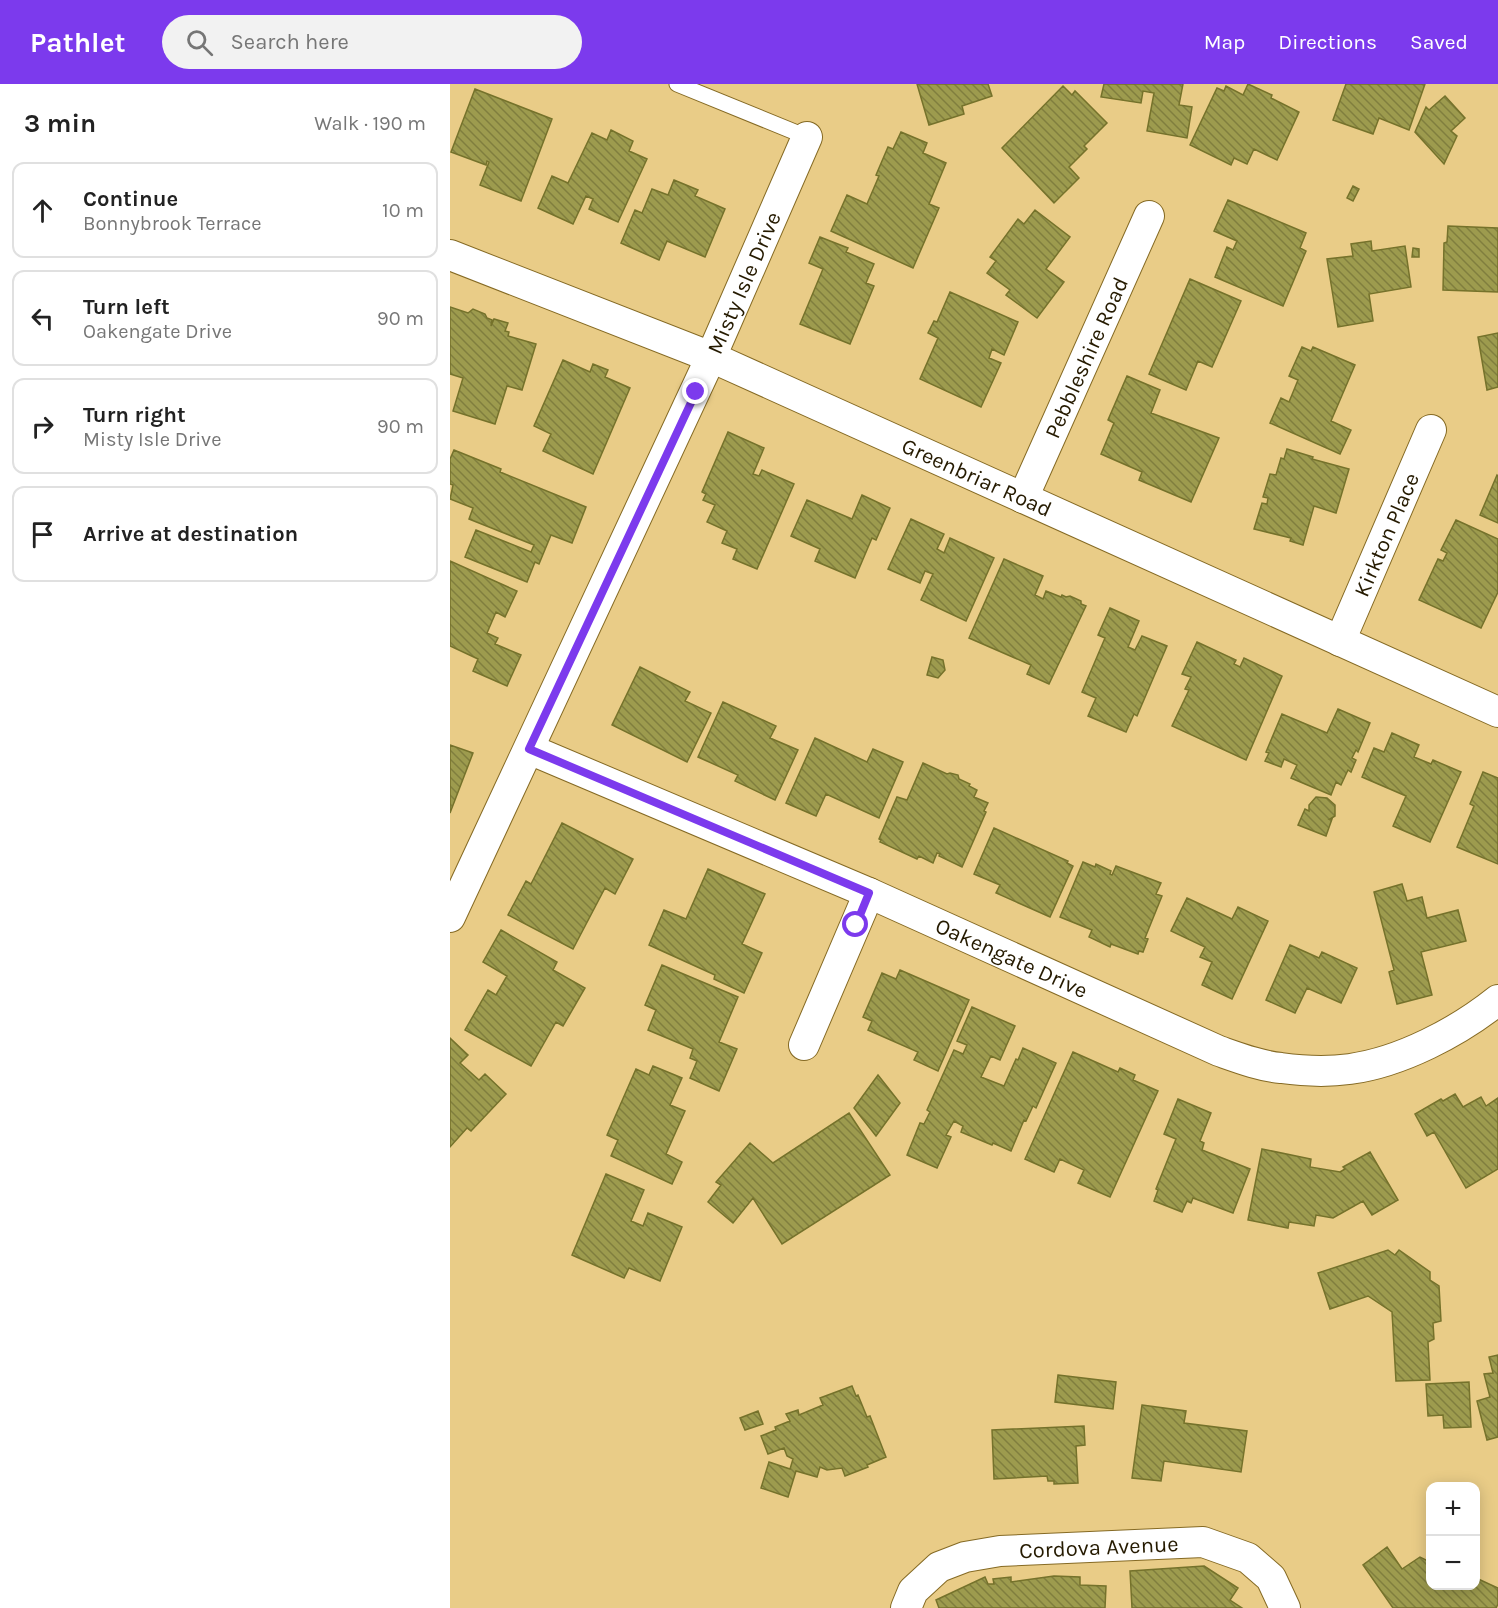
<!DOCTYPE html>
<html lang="en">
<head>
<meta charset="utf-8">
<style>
	:root { --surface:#fff; --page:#f2f2f2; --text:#222; --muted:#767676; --line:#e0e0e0; --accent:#7c3aed }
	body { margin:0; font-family:Karla,sans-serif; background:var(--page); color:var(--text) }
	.controls { position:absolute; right:18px; bottom:18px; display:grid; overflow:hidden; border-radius:12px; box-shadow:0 3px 15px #0003 }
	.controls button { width:54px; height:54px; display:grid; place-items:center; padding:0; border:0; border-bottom:2px solid var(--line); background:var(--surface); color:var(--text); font:30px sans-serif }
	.stop { position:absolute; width:18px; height:18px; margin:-14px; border:4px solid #7c3aed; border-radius:50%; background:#fff }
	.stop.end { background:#7c3aed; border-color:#fff; box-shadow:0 2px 6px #0008 }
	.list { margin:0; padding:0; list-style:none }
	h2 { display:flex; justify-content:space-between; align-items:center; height:78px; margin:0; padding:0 24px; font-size:26px }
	h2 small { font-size:20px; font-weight:400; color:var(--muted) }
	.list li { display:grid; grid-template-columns:39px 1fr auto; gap:18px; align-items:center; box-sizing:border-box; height:96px; margin:0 12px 12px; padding:0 12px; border:2px solid var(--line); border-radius:12px }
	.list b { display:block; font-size:22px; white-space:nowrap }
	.list p { margin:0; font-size:20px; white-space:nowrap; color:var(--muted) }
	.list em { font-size:20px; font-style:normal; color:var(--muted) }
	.icon { flex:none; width:33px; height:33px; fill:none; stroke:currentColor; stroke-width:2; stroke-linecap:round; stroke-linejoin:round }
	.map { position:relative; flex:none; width:1048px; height:1524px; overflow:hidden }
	header { display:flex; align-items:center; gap:36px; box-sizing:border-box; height:84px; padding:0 30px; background:var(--accent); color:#fff }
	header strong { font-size:28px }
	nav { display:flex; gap:33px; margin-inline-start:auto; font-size:21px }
	.search { width:420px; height:54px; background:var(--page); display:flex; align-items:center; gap:15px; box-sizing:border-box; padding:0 21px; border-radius:33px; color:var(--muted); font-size:22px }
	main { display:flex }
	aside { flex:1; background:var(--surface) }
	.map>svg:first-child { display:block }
	.building { fill:url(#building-back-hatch); stroke:#75722b; stroke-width:1.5 }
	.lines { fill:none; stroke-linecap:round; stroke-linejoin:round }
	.service-casing { stroke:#856a24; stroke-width:17 }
	.minor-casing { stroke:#856a24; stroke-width:32 }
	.service { stroke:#fff; stroke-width:15 }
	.minor { stroke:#fff; stroke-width:30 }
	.route { stroke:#7c3aed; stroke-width:8 }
	.labels { text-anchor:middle; stroke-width:4.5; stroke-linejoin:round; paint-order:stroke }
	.street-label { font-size:22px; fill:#251a00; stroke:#e9cc87 }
</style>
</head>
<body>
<header>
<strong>Pathlet</strong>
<div class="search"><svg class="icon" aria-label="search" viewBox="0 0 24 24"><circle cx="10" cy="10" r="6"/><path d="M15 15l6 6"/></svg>Search here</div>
<nav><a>Map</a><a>Directions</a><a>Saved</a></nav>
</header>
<main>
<aside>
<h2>3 min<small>Walk · 190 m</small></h2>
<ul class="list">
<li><svg class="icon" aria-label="ahead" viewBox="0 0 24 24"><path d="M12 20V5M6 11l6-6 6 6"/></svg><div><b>Continue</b><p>Bonnybrook Terrace</p></div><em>10 m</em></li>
<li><svg class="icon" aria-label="left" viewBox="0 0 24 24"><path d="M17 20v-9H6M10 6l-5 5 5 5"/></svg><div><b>Turn left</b><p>Oakengate Drive</p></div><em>90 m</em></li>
<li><svg class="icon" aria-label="right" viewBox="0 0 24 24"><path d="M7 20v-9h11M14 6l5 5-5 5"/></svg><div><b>Turn right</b><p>Misty Isle Drive</p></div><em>90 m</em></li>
<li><svg class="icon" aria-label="arrive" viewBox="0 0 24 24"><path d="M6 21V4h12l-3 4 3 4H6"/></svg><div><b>Arrive at destination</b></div></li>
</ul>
</aside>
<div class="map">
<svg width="1048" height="1524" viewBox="0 0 1048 1524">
	<defs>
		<pattern id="building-back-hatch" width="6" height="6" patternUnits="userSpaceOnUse" patternTransform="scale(1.5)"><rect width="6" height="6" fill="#9d9b4e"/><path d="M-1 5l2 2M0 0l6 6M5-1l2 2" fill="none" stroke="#807e3e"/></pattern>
	</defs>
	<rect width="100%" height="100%" fill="#e9cc87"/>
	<path class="building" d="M467,0H538L542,12L512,22L514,30L479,41Z
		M654,0H733L729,21L742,23L737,54L697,47L704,9L693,7L691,19L651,13Z
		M798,0L822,11L821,14L849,28L827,76L804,65L797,80L784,74L781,81L740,61L767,4L774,7L776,2L793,11Z
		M896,0H975L959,46L929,34L923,50L883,36Z
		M613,2L622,11L625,7L657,39L634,62L637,65L619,83L629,94L604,119L552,64Z
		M25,5L102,35L71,117L30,101L39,78L37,77L36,81L1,68Z
		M995,12L1015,34L1001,47L1007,52L994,80L965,48L976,23L979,26Z
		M161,46L183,57L179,67L197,75L168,138L139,125L143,115L136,112L123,140L88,124L102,92L118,99L142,49L157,56Z
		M451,48L477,59L473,69L496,79L479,120L489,124L463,184L381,147L397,111L417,120L429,92L426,91L438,63L443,65Z
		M224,96L248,106L245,112L275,125L255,173L217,157L209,176L171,159L185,126L192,129L202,105L218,111Z
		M903,102L909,105L903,117L897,114Z
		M778,116L856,149L850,164L856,167L833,222L765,193L777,163L783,166L787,157L764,147Z
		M585,126L620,153L596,185L614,198L587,234L556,211L560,206L537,189L546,177L540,173L568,135L574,140Z
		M998,142L1048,144V208L993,206L994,159L997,158Z
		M370,153L398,164L396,168L424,180L416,199L424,202L400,260L350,240L373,185L359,179Z
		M921,157L922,167L955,162L961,203L919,210L923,237L888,243L877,175L903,172L901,160Z
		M963,164L969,165V173H962Z
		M740,195L791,217L762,283L748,277L736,306L699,290Z
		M500,208L568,238L554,271L542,265L539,274L551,279L531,323L470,295L488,254L478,249L484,237L487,238Z
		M0,223L18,229L23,225L35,230L37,234L42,236L41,242L44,235L58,239L55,247L59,248L58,252L86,260L72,306L57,302L45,340L3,327L13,294L0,290Z
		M1048,249V303L1037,306L1028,253Z
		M852,263L861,267L863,263L905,281L881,337L901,346L890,370L820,339L831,314L839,318L848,296L839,292Z
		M113,276L140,288L143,280L158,286L155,293L180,304L143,390L93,367L101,350L84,342Z
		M677,292L710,306L701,329L769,354L741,418L689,396L692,388L651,370L664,339L658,336Z
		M278,348L314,364L303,390L309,392L312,386L344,400L307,485L283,475L287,465L272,459L277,447L257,438L265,421L253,416L256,410L252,408Z
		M837,365L863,373L862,375L899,385L886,429L864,422L853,461L840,457L841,454L804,445L812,419L817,420L818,414L813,413L820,390L826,391L831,374L834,375Z
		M4,366L51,385L50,388L136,423L122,459L101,451L89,480L85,478L77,498L15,473L26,446L81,468L84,461L19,435L23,424L0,415L3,401L0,400V375Z
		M1047,391L1048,392V439L1030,431Z
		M412,411L440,424L426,456L422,454L405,494L365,477L370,465L341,452L357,416L402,435Z
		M461,435L494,450L487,465L494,469L500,454L544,474L516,537L471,516L483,490L475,487L470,499L438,485Z
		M1006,436L1048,455V508L1031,544L969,516L988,475L993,477L997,469L991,466Z
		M554,475L593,492L585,511L593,515L596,507L611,513L612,511L616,513L620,512L631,517V520L636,522L599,600L577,590L581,581L519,554Z
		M0,477L67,507L55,533L46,528L37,549L48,554L45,560L71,571L57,602L23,587L28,575L0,562Z
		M660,524L689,537L678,563L685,566L692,552L717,562L687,632L684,630L676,648L638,632L646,614L632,608L655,554L648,551Z
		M747,558L786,576L784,580L790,583L794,574L832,592L796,676L722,642L739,606L735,605L741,593L732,590Z
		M482,573L493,576L495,586L488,594L477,591Z
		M190,583L240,608L235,617L261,629L237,678L162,641Z
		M273,618L326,642L320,654L348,666L325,716L285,697L288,691L248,673Z
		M888,625L920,639L908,668L906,666L902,674L906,676L901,688L898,686L891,701L886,698L881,711L841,694L847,681L834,675L831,683L815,677L819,669L816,668L832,630L877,649Z
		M942,649L969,661L964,673L981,680L983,676L1011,688L980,758L943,742L956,712L912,693L924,664L934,668Z
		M365,654L417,678L423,665L453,678L429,734L376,710L366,732L336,719Z
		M0,661L23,669L0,729Z
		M473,679L497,690L500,689L508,691L509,695L520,700L519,702L527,706L524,713L538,719L534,727L536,728L512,783L489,772L490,770L487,769L483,779L469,772L467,775L430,758L431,756L429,755L447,713L457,716Z
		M1033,688L1048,694V780L1007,763L1024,722L1020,720Z
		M866,713L877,714L885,721V732L880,735H882L876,752L848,741L855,725L859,727V721Z
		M112,739L183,775L165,810L155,804L123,865L58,831L76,797L81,800Z
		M544,744L618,777L617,779L623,782L600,833L546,809L550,801L524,790Z
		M633,778L645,783L646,780L661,787L660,790L662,791L666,782L711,799L706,810L712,812L695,854L698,855L693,868L689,867L688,870L661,860L660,863L639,853L642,846L610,833Z
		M258,785L315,810L292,860L312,869L294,909L264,895L265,891L199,861L214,826L236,835Z
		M952,800L957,817L972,813L977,834L1008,826L1016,857L971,868L982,911L947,920L939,888L944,886L924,808Z
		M737,814L782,835L788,823L818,837L782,915L752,901L762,878L750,873L755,863L721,847Z
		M51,846L107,878L103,886L135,904L113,942L106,938L81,982L15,946L38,906L46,911L57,892L33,878Z
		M840,861L869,874L872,868L907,884L891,919L857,904L845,929L816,916Z
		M212,881L288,913L269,958L287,965L269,1007L240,994L247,977L240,974L243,965L198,946L206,926L195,921Z
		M450,886L519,916L488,987L464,976L468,968L418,946L422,937L413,933L432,889L446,895Z
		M522,923L565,942L550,976L541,972L531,993L554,1002L566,975L568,976L573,964L606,979L586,1024L583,1022L576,1037L574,1036L561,1067L543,1059L542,1061L511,1048L513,1042L504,1037L496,1051L501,1053L487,1084L457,1071L470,1039L474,1040L480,1028L477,1026L504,966L513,970L517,961L507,957Z
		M0,954L18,971L10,979L29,996L35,990L56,1010L21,1047L17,1044L0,1063Z
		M623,968L668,988L670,984L685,991L683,996L708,1007L660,1113L628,1099L634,1086L610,1075L604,1088L575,1075Z
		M203,982L232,994L220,1021L235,1027L216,1070L232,1078L222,1100L161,1072L168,1056L157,1051L186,985L199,991Z
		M428,991L450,1019L426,1052L404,1024Z
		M1005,1010L1013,1023L1031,1013L1036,1022L1048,1014V1085L1016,1104L984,1048L977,1052L965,1030L991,1015L993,1017Z
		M728,1015L761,1029L750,1057L754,1059L752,1066L800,1085L783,1129L743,1114L741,1119L737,1117L732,1128L704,1117L708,1106L706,1105L726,1055L714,1050Z
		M399,1029L440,1091L332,1160L303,1114L283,1139L258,1118L271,1101L266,1098L300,1059L323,1079Z
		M812,1065L861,1075L860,1083L890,1088L895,1085L893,1083L920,1068L948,1116L922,1131L913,1117L883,1134L866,1131L864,1142L839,1138L838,1144L798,1136Z
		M156,1090L194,1106L181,1137L193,1142L198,1129L232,1143L210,1197L179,1184L174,1194L122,1171Z
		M938,1166L945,1171L949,1166L980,1188V1196L989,1202L991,1237L983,1239L984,1255L978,1258L980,1296L946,1297L942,1228L918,1212L880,1225L868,1189Z
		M1048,1271V1353L1037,1356L1027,1317L1040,1313L1034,1290L1043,1289L1039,1273Z
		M608,1291L666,1298L663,1325L605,1318Z
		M1019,1298L1021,1343L994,1344L993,1331L978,1332L976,1300Z
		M402,1302L406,1312L408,1311L417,1333L420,1332L436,1373L417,1381L418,1383L395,1392L392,1384L377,1386L370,1383L367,1393L346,1387L338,1413L311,1404L319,1378L340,1385L343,1375L337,1372L334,1364L318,1370L311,1352L326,1346L325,1343L340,1337L336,1330L348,1326L349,1331L373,1321L370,1314Z
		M692,1321L736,1327L734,1339L797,1347L791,1388L714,1377L711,1397L682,1394Z
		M308,1327L313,1340L295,1346L290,1334Z
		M634,1342L635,1361L626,1362L628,1399L604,1400V1397H598L597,1392L544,1395L542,1346Z
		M937,1463L952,1485L970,1473L980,1478V1502H1026V1494L1048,1504V1520L1046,1524H943L913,1481Z
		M754,1482L788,1504L780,1516L792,1524H682L680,1487Z
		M604,1492L630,1493V1501L656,1502L655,1524H489L486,1516L535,1493L538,1500H544L543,1495L561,1493V1498Z"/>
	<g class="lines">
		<g class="service-casing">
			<path id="service" d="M227,0L357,53"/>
		</g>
		<g class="minor-casing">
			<g id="minor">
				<path id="s1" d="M0,171L261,273L1048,628"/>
				<path id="s2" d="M573,414L699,132"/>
				<path id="s3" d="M890,557L981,346"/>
				<path id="s4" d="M79,665L419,809L769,967C789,974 810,982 831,984C853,987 878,988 900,985C951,978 1008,948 1048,916"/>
				<path id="s5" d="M0,833L261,273L357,53"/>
				<path d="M354,961L419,809"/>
				<path id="s6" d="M456,1524L463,1507L489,1483L515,1473L550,1467L753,1458L798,1474L821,1494L835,1524"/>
			</g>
		</g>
		<use href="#service" class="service"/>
		<use href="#minor" class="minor"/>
	</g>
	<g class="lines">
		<path class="route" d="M246,308L79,665L419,809L406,841"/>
	</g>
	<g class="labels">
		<g class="street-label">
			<text dy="8" stroke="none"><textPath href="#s5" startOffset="699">Misty Isle Drive</textPath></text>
			<text dy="8" stroke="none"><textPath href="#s2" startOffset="154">Pebbleshire Road</textPath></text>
			<text dy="8" stroke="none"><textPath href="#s1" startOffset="572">Greenbriar Road</textPath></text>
			<text dy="8" stroke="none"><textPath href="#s3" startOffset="116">Kirkton Place</textPath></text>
			<text dy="8" stroke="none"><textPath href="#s4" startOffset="526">Oakengate Drive</textPath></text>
			<text dy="8" stroke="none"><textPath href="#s6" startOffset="216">Cordova Avenue</textPath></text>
		</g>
	</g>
</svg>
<div class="controls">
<button>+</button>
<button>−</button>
</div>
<div class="stop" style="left:406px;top:841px"></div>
<div class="stop end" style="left:246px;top:308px"></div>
</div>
</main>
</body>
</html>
